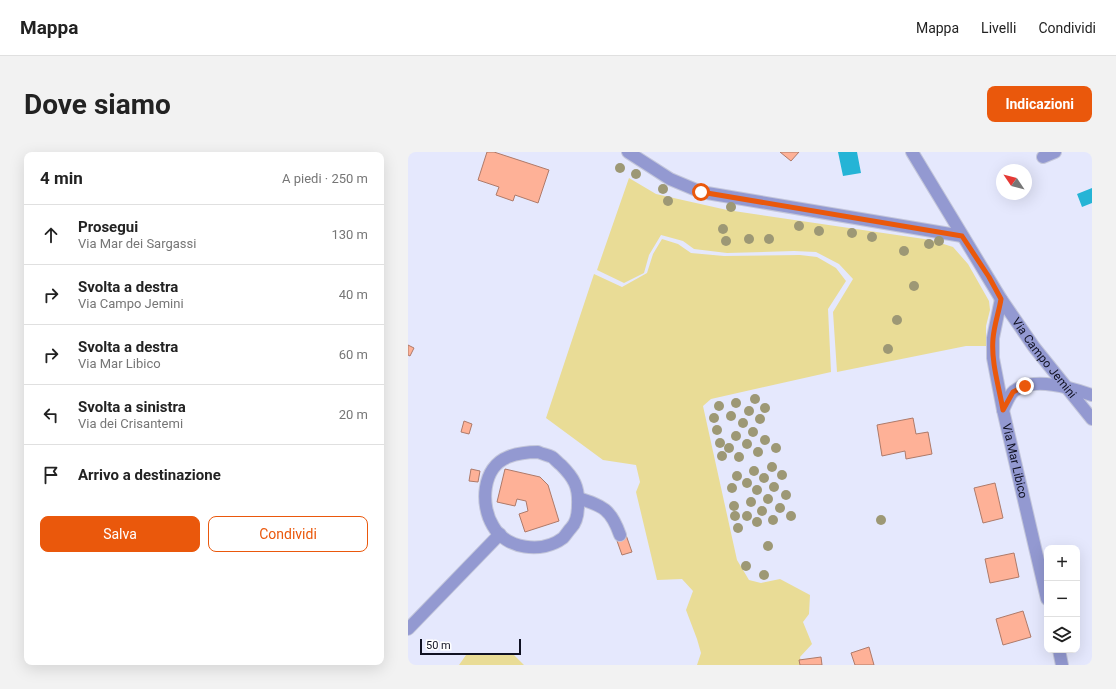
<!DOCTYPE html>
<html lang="it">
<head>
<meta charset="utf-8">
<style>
	:root { --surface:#fff; --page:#f2f2f2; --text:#222; --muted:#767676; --line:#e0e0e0; --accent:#ea580c }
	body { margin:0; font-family:Roboto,sans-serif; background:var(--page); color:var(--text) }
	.controls { position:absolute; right:12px; bottom:12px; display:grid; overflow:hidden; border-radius:8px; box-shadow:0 4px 16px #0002 }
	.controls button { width:36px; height:36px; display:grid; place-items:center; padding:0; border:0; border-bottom:1px solid var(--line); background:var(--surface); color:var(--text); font:20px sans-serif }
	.compass { position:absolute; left:588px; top:12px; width:36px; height:36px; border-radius:50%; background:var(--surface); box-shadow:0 4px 16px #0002; rotate:305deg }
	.scale { position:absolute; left:12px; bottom:10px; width:101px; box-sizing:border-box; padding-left:4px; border:2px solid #101122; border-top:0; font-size:11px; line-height:14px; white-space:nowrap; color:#101122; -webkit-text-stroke:3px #fff; paint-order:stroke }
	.stop { position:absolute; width:12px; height:12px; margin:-9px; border:3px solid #ea580c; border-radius:50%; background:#fff }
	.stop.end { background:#ea580c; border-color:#fff; box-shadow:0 1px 4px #0008 }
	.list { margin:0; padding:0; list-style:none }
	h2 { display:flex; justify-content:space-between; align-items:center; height:52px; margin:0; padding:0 16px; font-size:17px }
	h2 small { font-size:13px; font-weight:400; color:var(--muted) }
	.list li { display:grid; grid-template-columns:26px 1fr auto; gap:12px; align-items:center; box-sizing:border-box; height:60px; padding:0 16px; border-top:1px solid var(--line) }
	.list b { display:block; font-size:15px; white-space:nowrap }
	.list p { margin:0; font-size:13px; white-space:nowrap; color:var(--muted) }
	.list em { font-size:13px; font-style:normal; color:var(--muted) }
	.actions { display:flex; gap:8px; padding:12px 16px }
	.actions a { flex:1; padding:9px 0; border:1px solid var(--accent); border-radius:8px; text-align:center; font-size:14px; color:var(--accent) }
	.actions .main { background:var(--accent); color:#fff }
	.icon { flex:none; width:22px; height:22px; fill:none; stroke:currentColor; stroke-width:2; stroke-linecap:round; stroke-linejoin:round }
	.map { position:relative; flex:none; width:684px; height:513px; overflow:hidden; border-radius:8px }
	header { display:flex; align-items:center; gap:24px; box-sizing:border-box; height:56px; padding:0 20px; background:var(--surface); border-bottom:1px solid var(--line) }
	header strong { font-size:19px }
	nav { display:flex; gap:22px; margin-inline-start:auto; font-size:14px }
	.intro { display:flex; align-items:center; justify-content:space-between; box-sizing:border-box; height:96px; padding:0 24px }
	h1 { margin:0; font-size:28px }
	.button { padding:10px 18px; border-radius:8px; background:var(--accent); color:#fff; font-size:14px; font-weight:700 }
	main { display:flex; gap:24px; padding:0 24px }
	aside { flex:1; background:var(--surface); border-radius:8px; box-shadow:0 4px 16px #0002 }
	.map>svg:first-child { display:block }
	.green { fill:#e9dc96 }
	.water { fill:#25b4d6 }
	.building { fill:#feb197; stroke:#ae7a69 }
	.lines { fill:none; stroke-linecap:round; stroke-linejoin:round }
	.minor-casing { stroke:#c3c6da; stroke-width:14 }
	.minor { stroke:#9399d1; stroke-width:12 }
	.tree { fill:#9d9875 }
	.route { stroke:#ea580c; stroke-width:5 }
	.labels { text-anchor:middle; stroke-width:3.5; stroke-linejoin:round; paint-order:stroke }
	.street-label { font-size:12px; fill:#101122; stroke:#fff }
</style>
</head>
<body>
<header>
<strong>Mappa</strong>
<nav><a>Mappa</a><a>Livelli</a><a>Condividi</a></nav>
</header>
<div class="intro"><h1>Dove siamo</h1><a class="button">Indicazioni</a></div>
<main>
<aside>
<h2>4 min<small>A piedi · 250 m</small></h2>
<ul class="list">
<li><svg class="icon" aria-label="ahead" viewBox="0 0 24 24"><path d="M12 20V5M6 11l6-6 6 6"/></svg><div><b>Prosegui</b><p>Via Mar dei Sargassi</p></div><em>130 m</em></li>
<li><svg class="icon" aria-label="right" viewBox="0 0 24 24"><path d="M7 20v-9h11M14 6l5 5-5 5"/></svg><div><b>Svolta a destra</b><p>Via Campo Jemini</p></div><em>40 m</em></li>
<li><svg class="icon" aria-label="right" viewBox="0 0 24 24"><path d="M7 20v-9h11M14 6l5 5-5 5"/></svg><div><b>Svolta a destra</b><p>Via Mar Libico</p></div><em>60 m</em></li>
<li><svg class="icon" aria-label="left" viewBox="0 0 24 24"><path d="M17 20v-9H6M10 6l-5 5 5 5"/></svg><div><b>Svolta a sinistra</b><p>Via dei Crisantemi</p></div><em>20 m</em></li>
<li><svg class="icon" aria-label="arrive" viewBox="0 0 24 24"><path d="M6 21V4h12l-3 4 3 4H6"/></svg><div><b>Arrivo a destinazione</b></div></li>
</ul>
<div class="actions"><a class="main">Salva</a><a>Condividi</a></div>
</aside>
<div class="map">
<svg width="684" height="513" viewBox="0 0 684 513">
	<rect width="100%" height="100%" fill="#e5e8fd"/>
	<path class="green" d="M221,26L248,42L319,58L523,88L545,95L560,112L581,149L582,158L578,174V194H558L429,220L425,160L445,127L431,112L408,100L386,99L319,101L286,97L275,89L253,83L241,103L236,121L216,131L189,118Z
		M254,87L270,92L283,101L316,104L392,103L409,105L428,116L438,129L420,157L423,220L303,247L295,254L329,408L341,428L353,431L372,427L402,443L401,462L395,470L404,492L392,505L394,513H289L293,501L289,487L278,458L285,439L274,427L249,428L228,340L232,330L228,313L195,308L138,266L186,122L214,135L239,121L245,102Z
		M105,502L116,513H51L58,503Z"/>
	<path class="water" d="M430,0H449L453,21L435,24Z
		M684,36V51L674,55L669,42Z"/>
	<path class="building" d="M79,0H86L141,18L130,51L107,43L105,49L88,43L91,35L70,28Z
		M372,0H391L383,9Z
		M0,193L6,196L2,204L0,203Z
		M505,266L508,282L520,280L524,302L498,307L497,299L474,304L469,273Z
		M56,269L64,272L61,282L53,280Z
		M63,317L72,319L70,330L61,329Z
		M97,317L132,325L140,333L151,369L117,380L111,362L120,359L118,349L109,347L107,354L89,350Z
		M587,331L595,366L575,371L566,336Z
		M218,383L224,400L214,403L208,386Z
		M606,401L611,425L582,431L577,407Z
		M615,459L623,485L595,493L588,467Z
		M461,495L466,513H447L443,501Z
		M413,505L414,513H392L391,508Z"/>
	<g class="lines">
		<g class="minor-casing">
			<g id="minor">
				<path d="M220,0L262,27L293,40L554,84"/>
				<path id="s1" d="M504,0L593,147L626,195L684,267"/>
				<path d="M635,5L647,0"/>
				<path id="s2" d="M593,147L585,186V206L595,258L639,447"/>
				<path d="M595,258C598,252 601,243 606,239C626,224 663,236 684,243"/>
				<path d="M130,300C134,302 140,303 144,305C147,307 150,311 153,313C166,326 171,335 170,353C170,361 168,371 163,376C160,379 158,383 155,386C134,402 98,397 85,374C72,353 74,315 100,305C110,301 119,300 130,300Z"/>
				<path d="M170,346C195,354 203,357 212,383"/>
				<path d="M0,477L92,382"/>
				<path d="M651,498L654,513"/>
			</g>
		</g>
		<use href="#minor" class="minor"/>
	</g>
	<g class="tree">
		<circle cx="212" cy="16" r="5"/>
		<circle cx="228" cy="22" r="5"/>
		<circle cx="255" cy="37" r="5"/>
		<circle cx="260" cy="49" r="5"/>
		<circle cx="323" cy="55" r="5"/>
		<circle cx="391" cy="74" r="5"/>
		<circle cx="315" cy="77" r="5"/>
		<circle cx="411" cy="79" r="5"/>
		<circle cx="444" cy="81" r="5"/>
		<circle cx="464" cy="85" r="5"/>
		<circle cx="341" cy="87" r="5"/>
		<circle cx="361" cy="87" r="5"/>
		<circle cx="318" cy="89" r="5"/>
		<circle cx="531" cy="89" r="5"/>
		<circle cx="521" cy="92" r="5"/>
		<circle cx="496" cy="99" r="5"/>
		<circle cx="506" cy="134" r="5"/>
		<circle cx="489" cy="168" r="5"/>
		<circle cx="480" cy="197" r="5"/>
		<circle cx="347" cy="247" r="5"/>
		<circle cx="328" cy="251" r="5"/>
		<circle cx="311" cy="254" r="5"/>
		<circle cx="357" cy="256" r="5"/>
		<circle cx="341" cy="259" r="5"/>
		<circle cx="323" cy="264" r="5"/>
		<circle cx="306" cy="266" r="5"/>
		<circle cx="352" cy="267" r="5"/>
		<circle cx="335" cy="271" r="5"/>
		<circle cx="309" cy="278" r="5"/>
		<circle cx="345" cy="280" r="5"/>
		<circle cx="328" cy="284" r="5"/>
		<circle cx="357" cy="288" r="5"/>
		<circle cx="312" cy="291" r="5"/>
		<circle cx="339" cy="292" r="5"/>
		<circle cx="321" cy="296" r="5"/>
		<circle cx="368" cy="296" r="5"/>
		<circle cx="350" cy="300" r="5"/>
		<circle cx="314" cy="304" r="5"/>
		<circle cx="331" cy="305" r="5"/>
		<circle cx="364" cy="315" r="5"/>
		<circle cx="346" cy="319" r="5"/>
		<circle cx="374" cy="323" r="5"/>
		<circle cx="329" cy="324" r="5"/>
		<circle cx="356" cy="326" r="5"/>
		<circle cx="339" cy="331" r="5"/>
		<circle cx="366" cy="335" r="5"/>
		<circle cx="324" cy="336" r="5"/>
		<circle cx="349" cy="338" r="5"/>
		<circle cx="378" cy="343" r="5"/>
		<circle cx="360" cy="347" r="5"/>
		<circle cx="343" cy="350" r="5"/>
		<circle cx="326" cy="354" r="5"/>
		<circle cx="372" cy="356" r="5"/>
		<circle cx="354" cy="359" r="5"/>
		<circle cx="327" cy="364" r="5"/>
		<circle cx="339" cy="364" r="5"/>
		<circle cx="383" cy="364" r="5"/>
		<circle cx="365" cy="368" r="5"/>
		<circle cx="473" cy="368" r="5"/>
		<circle cx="349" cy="370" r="5"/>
		<circle cx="330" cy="376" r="5"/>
		<circle cx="360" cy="394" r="5"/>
		<circle cx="338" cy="414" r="5"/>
		<circle cx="356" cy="423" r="5"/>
	</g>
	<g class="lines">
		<path class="route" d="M293,40L554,84L581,125L593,147C591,160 586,173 585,187C583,210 591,235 595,258L605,240L617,234"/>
	</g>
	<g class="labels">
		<g class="street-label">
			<text dy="4" stroke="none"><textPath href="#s1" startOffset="245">Via Campo Jemini</textPath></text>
			<text dy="4" stroke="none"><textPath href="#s2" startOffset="165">Via Mar Libico</textPath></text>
		</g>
	</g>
</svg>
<div class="controls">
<button>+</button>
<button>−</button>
<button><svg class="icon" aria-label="layers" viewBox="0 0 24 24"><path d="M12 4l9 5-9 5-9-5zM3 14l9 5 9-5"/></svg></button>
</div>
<svg class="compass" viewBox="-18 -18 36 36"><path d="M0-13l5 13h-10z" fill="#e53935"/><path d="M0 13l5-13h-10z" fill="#767676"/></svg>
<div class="scale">50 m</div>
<div class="stop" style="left:293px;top:40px"></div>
<div class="stop end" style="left:617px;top:234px"></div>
</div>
</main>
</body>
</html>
